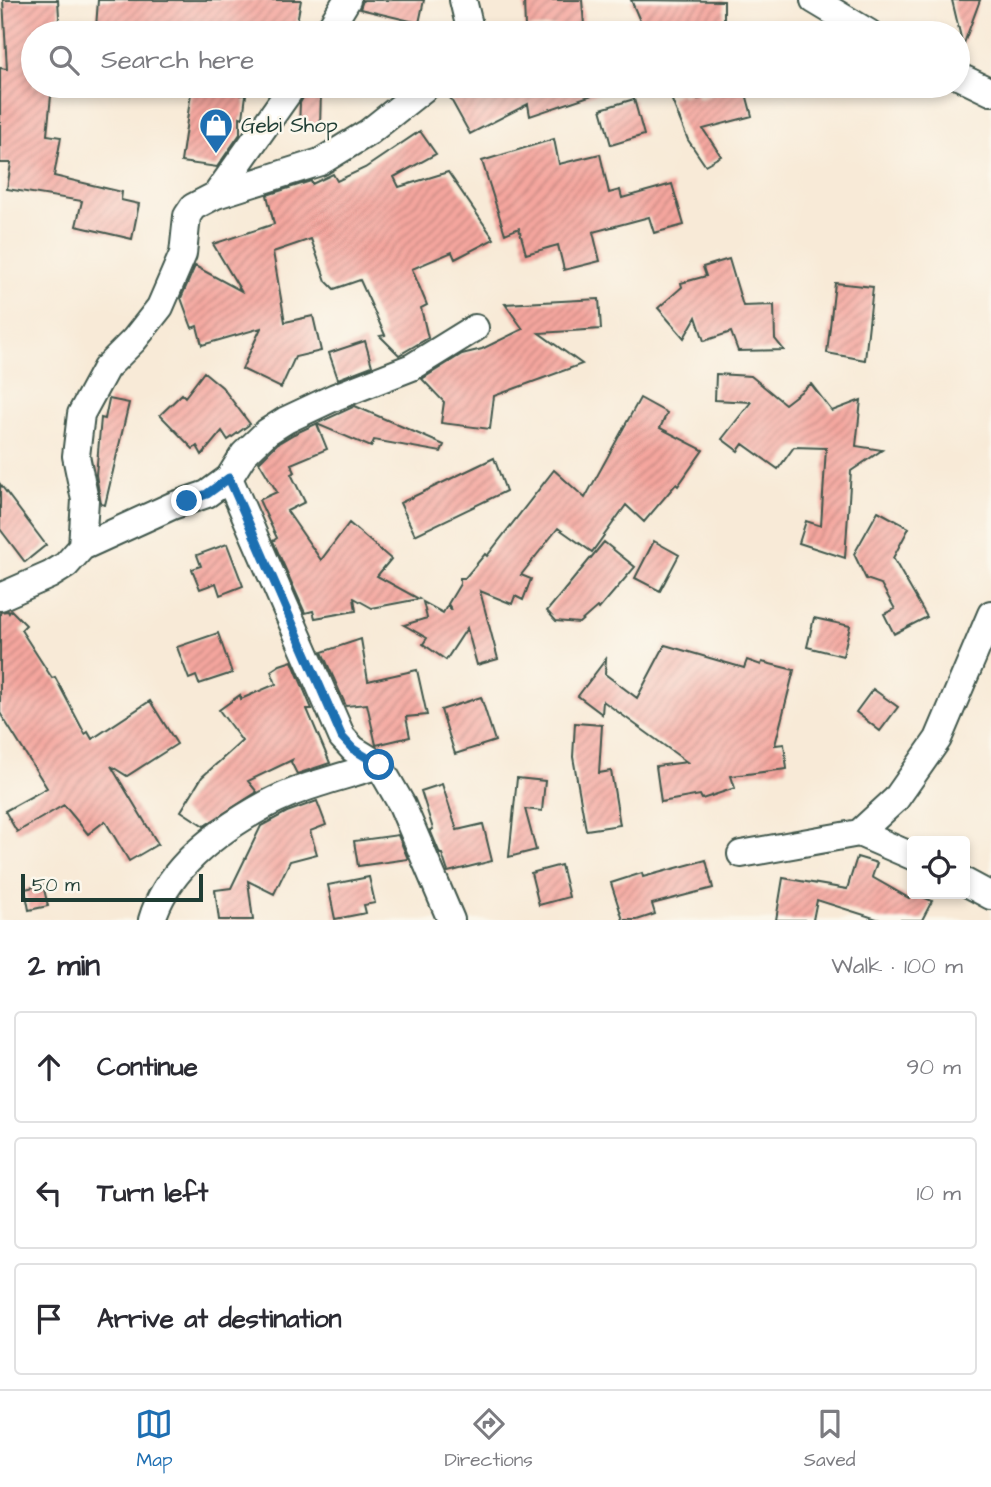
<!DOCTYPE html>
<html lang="en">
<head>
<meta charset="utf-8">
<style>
	:root { --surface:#fff; --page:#f7f7f7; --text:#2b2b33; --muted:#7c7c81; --line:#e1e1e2; --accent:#1f6fb2 }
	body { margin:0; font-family:"Architects Daughter",sans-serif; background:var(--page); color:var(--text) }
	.controls { position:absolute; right:21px; bottom:21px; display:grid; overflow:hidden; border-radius:7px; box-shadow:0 4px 10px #0003 }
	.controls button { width:63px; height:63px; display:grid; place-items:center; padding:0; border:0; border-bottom:2px solid var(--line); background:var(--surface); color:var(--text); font:35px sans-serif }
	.scale { position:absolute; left:21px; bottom:18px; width:182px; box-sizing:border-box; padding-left:7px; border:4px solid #1f3d34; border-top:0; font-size:19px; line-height:24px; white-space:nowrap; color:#1f3d34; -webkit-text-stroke:5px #fbf7ec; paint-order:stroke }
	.stop { position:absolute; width:21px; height:21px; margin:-16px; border:5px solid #1f6fb2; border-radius:50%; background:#fff }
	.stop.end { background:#1f6fb2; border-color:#fff; box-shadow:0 2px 7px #0008 }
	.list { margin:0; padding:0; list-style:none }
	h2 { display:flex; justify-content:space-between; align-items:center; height:91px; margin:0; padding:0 28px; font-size:30px }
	h2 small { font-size:23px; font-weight:400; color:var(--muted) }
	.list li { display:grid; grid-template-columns:46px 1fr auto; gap:21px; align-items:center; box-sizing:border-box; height:112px; margin:0 14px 14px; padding:0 14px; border:2px solid var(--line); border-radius:7px }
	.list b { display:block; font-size:26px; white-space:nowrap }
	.list em { font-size:23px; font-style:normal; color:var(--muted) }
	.icon { flex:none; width:38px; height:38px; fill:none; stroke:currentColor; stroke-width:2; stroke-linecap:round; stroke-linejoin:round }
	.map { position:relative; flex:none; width:991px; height:920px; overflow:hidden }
	.search { position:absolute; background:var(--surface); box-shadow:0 4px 10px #0003; left:21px; right:21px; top:21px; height:77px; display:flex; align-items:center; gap:18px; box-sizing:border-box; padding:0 24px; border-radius:38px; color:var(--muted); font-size:26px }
	.sheet { height:469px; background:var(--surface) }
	nav { display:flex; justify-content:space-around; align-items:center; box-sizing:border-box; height:98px; border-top:2px solid var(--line); background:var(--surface); font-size:19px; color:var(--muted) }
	nav a { display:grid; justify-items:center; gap:4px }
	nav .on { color:var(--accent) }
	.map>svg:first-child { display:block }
	.building { fill:url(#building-hatch) }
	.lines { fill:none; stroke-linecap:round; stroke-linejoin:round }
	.street-casing { stroke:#40574c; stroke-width:30 }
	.street { stroke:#fff; stroke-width:26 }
	.route { stroke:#1f6fb2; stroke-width:9 }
	.labels { text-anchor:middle; stroke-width:5; stroke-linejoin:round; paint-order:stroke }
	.poi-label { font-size:21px; fill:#1f3d34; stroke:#fbf7ec; text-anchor:start }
</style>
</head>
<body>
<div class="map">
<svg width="991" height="920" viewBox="0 0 991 920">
	<defs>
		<pattern id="building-hatch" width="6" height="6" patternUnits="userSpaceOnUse" patternTransform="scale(1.75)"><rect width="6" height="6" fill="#f5a69e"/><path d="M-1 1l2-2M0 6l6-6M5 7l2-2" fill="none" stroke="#c68882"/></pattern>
	</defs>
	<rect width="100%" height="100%" fill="#fbf7ec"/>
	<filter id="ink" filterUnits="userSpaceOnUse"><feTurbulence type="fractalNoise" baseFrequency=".0143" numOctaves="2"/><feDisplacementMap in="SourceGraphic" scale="14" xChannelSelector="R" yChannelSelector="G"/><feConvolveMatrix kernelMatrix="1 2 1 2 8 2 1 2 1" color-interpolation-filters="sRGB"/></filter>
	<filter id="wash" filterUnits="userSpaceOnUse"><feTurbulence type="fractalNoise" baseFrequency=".00686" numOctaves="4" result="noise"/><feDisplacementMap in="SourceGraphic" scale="28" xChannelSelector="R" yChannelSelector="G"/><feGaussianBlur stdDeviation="1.57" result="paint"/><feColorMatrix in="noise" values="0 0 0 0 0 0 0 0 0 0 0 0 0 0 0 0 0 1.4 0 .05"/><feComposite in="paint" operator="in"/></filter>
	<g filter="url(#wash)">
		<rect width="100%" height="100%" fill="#f8ead7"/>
		<g id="blocks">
			<path class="building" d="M3,0H58L60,33H33V86H52L47,135L61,137L54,176L122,192L121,200L139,204L132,239L76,226L82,201L7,189L11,163H0V68L7,69Z
				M98,0H301L295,33H143L96,28Z
				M363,0H424L419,23L360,9Z
				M524,0H582L584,25L525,28Z
				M631,0L724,1V33H669L668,30L643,28Z
				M952,0H980L963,46Z
				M192,86H242L240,95H246L243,118L240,117V134L217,167L181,162Z
				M469,86H610V89L530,116L528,104L470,134L449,96Z
				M744,86L752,116L703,129L721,156L705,165L688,140L671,98L680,93L682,96L695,91L698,99Z
				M308,89L321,90L320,128L299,126L300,103Z
				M634,99L644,135L611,145L601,109Z
				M420,131L436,154L394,177L399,187L448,172L494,239L455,259L452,252L412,269L427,305L421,308L428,338L399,355L380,336L385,335L360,280L334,289L326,281L311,239L273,252L285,322L313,316L321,351L295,357L281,388L242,369L261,328L202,345L197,326L192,328L181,298L195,266L241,291L213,244L274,224L267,195L311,181L312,184L333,174L337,181L365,168Z
				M554,139L559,164L600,154L609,193L620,190L622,198L672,184L684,225L654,233L649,217L593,232L600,261L564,270L558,245L526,254L519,228L505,234L482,161Z
				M729,259L743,306L774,305L775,339L784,350L738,351L731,332L704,341L696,317L684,338L658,308L682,287L681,283L706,276L703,267Z
				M835,283L873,287L865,360L827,353Z
				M599,299L601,329L539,333L582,364L494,396L490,429L441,423L444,402L422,379L462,354L482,349L523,329L505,304Z
				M365,341L372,366L338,379L329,353Z
				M204,372L222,387L250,424L228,440L222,431L202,455L197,446L193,449L160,415L182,394L185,397Z
				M716,374L751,376L785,404L811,384L832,411L861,400L856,446L882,450L851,471L845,558L799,543L806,521L821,526L826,448L794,447L778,469L743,444L738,451L722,439L751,402L715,400Z
				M640,398L667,413L660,428L703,450L678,486L676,484L644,522L626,505L592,552L558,528L521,575L531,579L523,600L515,596L512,604L480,591L498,659L477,665L467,628L446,660L423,644L427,638L404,625L427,618L423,602L443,613L447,606L452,610L448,604L460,584V578H465L485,554L487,556L554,470L585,498Z
				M109,399L129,403L105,505L101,504L96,475L101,418L105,419Z
				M355,406L444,445L441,452L374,440L371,447L317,424L327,449L291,464L295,472L291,474L305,502L287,511L321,560L349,523L391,559L377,576L419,599L372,608L354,598L356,611L315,618L313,611L305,613L273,541L277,538L259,500L277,492L259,462L277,444L294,434Z
				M494,458L506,491L415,535L400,503Z
				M0,484L46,545L25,562L0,529Z
				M878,511L909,528L893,558L927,617L894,634L884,614L895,609L881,584L866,579L854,554Z
				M654,541L679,555L660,591L635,578Z
				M604,542L635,567L599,609L597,607L579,623L556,621L547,611Z
				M227,544L243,586L220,595L216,583L200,589L192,569L201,566L197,555Z
				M11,610L26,625L21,630L52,678L55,677L85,734L88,732L92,739L150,701L177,744L127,776L111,766L158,844L129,861L105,821L88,834L64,805L17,832L5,811L47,788L0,713V612L8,611L9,613Z
				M814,618L850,626L843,656L807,647Z
				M218,633L232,673L199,684L196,676L189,679L177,647Z
				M361,639L368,681L417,670L427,715L406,717L410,737L376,745L367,704L346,706L322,652Z
				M665,645L744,668L747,660L761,665L762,662L794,670L775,745L784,744L787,769L731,776L735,788L702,799L700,795L661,802L656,766L687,762L603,701L602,714L578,696L606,659L605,674L637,698Z
				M292,661L312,709H307L330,763L297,774L291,762L292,760L248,781L257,792L204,826L181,811L202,777L242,741L219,710L240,695L241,699L276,684L271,671L280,665Z
				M873,689L898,707L880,731L856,712Z
				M481,697L495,741L455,754L441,710Z
				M575,723L602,725L599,773L611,771L620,825L586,830L573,757Z
				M517,778L545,781L542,811L525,809L536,850L509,857Z
				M442,784L457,830L483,824L492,861L448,872L442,854H440L430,830L433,829L421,791Z
				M317,801L326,825L310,831L317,854L290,861L274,894L248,881L253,920H219L215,890L231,888L261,826L287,812Z
				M398,835L408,859L358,866L354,841Z
				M857,857L877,863L872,877L909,898L912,892L932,901L922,920H880L817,900L813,920H776L783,878L847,889Z
				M706,860L713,888L652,904L655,914L637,920H623L611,883L642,873L643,877Z
				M561,865L569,897L539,905L531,873Z
				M369,877L375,903L364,905L366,913L335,919L328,885Z
				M43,885L48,906L29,910L25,889Z"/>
		</g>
	</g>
	<g filter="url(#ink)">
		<use href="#blocks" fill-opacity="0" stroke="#40574c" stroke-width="2"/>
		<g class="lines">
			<g class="street-casing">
				<path id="street" d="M463,0L471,33
					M814,0L869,33
					M327,33L347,0
					M958,76L991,92
					M216,195L320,162L369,132L427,86
					M229,478L342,737L353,749L379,765
					M82,547L172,506L207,494L229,478L244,454L267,432L286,420L335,397L412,367L475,328
					M0,597L50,575L66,565L82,547L85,500L76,456L81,414L106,368L134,340L160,307L183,254L187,216L193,207L216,195L293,86
					M859,833L912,856
					M741,854L859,833L896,799L938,739L991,614
					M965,882L991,896
					M152,920C167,868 221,829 267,804C301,786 342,777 379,765L402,805L451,920"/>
			</g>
			<use href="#street" class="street"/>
		</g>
	</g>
	<g class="lines" filter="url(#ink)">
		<path class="route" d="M187,501L207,494L229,478L342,737L353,749L379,765"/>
	</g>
	<defs>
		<g id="shop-pin" transform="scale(1.75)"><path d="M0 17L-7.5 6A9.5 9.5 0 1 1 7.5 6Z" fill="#1f6fb2" stroke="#fbf7ec"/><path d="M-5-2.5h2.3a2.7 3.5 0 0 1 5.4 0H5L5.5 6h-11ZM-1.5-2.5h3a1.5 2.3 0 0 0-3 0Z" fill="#fff"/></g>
	</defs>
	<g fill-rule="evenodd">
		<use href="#shop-pin" x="216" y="125"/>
	</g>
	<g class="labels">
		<g class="poi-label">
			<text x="241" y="132">Gebi Shop</text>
		</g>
	</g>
</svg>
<div class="controls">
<button><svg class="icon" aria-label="locate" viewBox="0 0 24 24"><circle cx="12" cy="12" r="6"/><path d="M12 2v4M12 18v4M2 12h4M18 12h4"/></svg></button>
</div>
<div class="scale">50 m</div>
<div class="stop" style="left:379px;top:765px"></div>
<div class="stop end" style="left:187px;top:501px"></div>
<div class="search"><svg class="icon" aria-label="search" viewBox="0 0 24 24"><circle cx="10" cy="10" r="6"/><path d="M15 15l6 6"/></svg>Search here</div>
</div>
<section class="sheet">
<h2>2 min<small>Walk · 100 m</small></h2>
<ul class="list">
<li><svg class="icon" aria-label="ahead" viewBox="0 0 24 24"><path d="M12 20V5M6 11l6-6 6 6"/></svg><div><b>Continue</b></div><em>90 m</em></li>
<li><svg class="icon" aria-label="left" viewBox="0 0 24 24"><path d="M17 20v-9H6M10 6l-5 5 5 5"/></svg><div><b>Turn left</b></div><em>10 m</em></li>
<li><svg class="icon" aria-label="arrive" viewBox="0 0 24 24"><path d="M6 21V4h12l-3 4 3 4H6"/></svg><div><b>Arrive at destination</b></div></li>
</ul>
</section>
<nav>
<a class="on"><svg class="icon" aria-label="map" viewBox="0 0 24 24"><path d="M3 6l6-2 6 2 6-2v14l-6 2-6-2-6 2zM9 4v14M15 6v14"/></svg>Map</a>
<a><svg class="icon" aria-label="directions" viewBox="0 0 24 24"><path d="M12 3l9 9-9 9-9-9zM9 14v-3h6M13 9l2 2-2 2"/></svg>Directions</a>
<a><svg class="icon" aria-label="saved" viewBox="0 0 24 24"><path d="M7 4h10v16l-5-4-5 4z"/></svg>Saved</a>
</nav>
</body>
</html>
